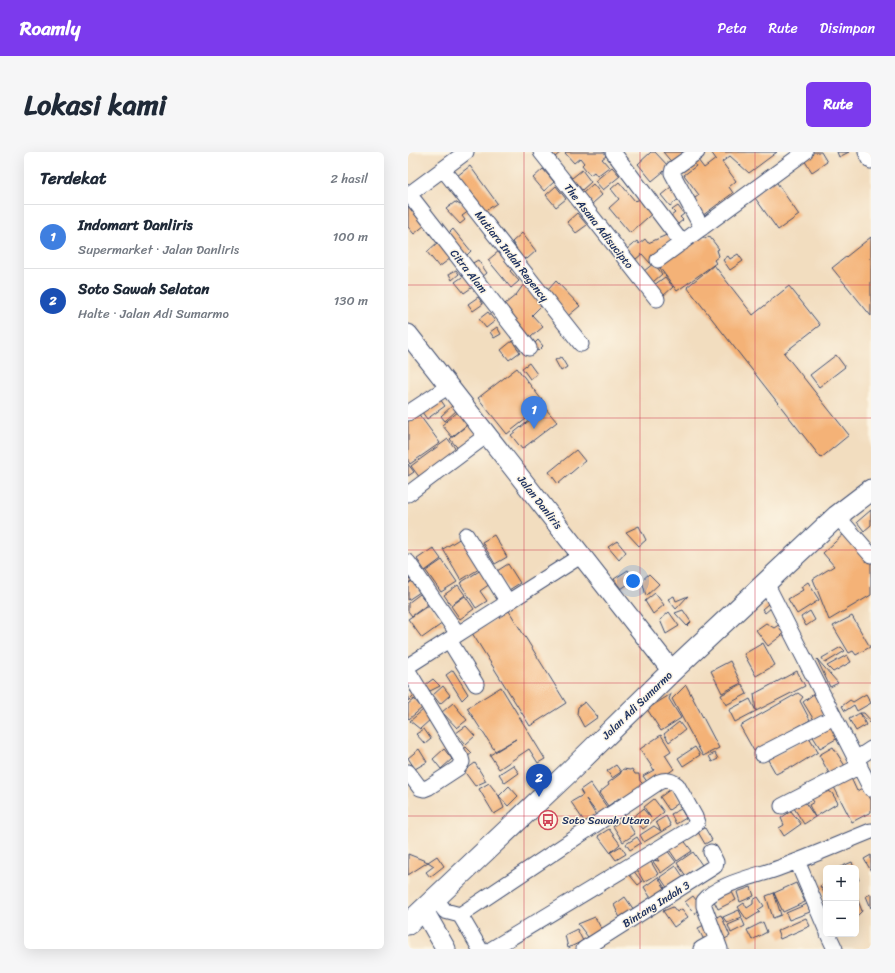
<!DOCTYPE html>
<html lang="id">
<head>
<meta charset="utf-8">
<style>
	:root { --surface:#fff; --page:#f6f6f7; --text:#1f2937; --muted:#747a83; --line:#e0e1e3; --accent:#7c3aed }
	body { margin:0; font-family:Sriracha,sans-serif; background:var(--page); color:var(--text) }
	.controls { position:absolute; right:12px; bottom:12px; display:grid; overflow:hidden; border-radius:6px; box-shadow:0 4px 16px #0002 }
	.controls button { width:36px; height:36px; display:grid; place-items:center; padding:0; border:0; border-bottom:1px solid var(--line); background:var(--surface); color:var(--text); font:20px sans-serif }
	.you { position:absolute; left:225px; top:429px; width:14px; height:14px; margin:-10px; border:3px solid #fff; border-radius:50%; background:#1a73e8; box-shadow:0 0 0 6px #1a73e833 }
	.badge { display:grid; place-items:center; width:26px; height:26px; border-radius:50%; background:var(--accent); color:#fff; font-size:13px; font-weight:700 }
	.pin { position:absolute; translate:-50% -33px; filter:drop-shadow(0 1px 2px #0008) }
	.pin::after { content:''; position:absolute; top:21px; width:14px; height:12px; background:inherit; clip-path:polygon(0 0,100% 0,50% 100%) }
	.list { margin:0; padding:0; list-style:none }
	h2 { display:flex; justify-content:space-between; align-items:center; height:52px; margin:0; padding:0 16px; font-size:17px }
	h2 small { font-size:13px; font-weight:400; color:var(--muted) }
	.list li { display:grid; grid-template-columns:26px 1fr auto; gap:12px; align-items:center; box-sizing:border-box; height:64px; padding:0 16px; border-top:1px solid var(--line) }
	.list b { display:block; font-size:15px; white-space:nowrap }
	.list p { margin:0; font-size:13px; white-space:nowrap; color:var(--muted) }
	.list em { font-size:13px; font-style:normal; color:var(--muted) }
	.map { position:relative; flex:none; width:463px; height:797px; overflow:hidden; border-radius:6px }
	header { display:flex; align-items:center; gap:24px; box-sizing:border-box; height:56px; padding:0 20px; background:var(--accent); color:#fff }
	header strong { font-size:19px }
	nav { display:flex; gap:22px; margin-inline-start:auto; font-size:14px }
	.intro { display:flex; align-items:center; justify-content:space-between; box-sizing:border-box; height:96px; padding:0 24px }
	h1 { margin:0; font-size:28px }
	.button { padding:10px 18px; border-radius:6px; background:var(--accent); color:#fff; font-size:14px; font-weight:700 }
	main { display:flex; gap:24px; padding:0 24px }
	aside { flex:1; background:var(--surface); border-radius:6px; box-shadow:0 4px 16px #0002 }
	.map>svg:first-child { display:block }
	.building { fill:#f4b277 }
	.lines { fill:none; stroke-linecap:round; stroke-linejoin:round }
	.minor-casing { stroke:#3b496d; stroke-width:17 }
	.tertiary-casing { stroke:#3b496d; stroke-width:21 }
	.secondary-casing { stroke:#3b496d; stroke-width:23 }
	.minor { stroke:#fff; stroke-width:15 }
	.tertiary { stroke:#fff; stroke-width:19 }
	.secondary { stroke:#fff; stroke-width:21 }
	.grid { fill:none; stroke:#d1495b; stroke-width:1; stroke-opacity:0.55 }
	.labels { text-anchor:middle; stroke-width:3; stroke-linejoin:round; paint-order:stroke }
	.street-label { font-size:11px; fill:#1b2f5e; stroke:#fcf5e5 }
	.poi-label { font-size:11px; fill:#1b2f5e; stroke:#fcf5e5; text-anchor:start }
</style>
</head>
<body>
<header>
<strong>Roamly</strong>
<nav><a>Peta</a><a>Rute</a><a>Disimpan</a></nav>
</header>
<div class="intro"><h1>Lokasi kami</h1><a class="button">Rute</a></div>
<main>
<aside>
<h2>Terdekat<small>2 hasil</small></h2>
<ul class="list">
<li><span class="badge" style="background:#3f7fe0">1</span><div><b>Indomart Danliris</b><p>Supermarket · Jalan Danliris</p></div><em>100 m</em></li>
<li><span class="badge" style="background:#1a4fb4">2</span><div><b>Soto Sawah Selatan</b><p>Halte · Jalan Adi Sumarmo</p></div><em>130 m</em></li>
</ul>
</aside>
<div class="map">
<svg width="463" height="797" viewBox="0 0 463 797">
	<rect width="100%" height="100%" fill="#fcf5e5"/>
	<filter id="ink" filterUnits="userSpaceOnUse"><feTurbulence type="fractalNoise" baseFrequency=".025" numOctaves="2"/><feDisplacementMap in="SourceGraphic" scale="8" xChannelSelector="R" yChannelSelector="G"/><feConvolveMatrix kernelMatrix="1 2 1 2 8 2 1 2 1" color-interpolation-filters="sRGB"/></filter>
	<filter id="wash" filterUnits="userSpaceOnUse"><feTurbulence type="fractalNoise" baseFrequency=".012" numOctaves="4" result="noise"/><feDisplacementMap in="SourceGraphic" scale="16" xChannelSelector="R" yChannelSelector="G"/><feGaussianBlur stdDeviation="0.9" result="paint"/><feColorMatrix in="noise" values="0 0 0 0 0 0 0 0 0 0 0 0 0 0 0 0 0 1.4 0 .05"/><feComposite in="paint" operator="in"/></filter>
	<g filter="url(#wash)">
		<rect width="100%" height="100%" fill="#f2ddbf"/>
		<g id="blocks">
			<path class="building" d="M143,0H153L147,5Z
				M158,0H200L197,1L198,4L194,7L201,15L189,24L186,20L182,23L174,13L176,11L172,6L166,11L157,1Z
				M243,0H247L261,15L244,29L230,12Z
				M255,0H278L266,13Z
				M303,0H369L341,21L322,4L314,10L328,29L321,35L325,41L294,64L283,49L291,43L276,23L288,14L286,11L290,8L296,16L308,7Z
				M401,0H413L419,10L404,20L394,5Z
				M429,0H441L431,5Z
				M62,14L89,51L76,60L49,24Z
				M204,15L212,24L195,38L187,29Z
				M135,17L146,30L136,39L125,26Z
				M174,18L183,30L174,38L164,26Z
				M367,28L391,63L370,78L345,43Z
				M211,30L227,49L236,46L247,59L222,81L201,56L211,47L203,37Z
				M185,32L194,43L184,52L175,41Z
				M148,34L158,47L148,55L138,43Z
				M263,35L272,46L262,54L253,43Z
				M47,50L52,53L54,52L61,59L54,64L57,68L52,72L38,57Z
				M0,51L17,73L6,82L0,75Z
				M270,54L276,62L272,65L275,68L265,76L259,67L267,61L264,58Z
				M169,61L179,73L168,81L159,70Z
				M45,77L63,99L58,104L40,82Z
				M292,80L297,87L301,84L311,97L309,98L311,104L306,108L308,111L269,139L249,112Z
				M114,81L128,99L119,107L117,106L112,110L105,100L109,97L104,90Z
				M261,82L264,88L258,93L260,96L242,111L234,102L228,107L219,97L229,89L231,92L237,87L240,91Z
				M463,85V164L424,116Z
				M30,90L43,106L31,115L19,100Z
				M91,99L105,116L102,119L111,129L103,136L80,108Z
				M330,102L335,109L322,118L315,108L320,104L322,107Z
				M70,108L79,121L73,126L63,112Z
				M246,111L254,122L245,130L236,119Z
				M306,113L345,163L381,134L412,173L376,201L441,283L413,306L279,135Z
				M48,118L51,122L44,128L41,122Z
				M57,123L66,134L56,141L47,130Z
				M257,125L265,135L255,144L246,133Z
				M148,129L172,154L160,164L140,138Z
				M116,132L134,153L124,163L135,175L118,189L92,156L108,143Z
				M70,145L75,152L65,159L60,152Z
				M80,160L87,169L78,176L71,167Z
				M89,175L93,182L86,186L82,180Z
				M130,188L135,194L130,199L125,193Z
				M104,189L112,200L101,208L93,198Z
				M428,203L437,215L411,235L402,223Z
				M153,205L159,215L153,219L147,208Z
				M121,211L129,222L122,227L114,216Z
				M109,216L137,252L99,282L70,246Z
				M29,243L37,254L19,267L11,256Z
				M45,253L49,258L37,269L33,264Z
				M137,256L149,270L114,297L103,283Z
				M7,257L32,291L2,312L0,309V263Z
				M51,259L61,271L44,285L34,273Z
				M62,271L72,284L53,300L42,287Z
				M40,287L52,303L15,330L3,314Z
				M168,298L177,309L150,332L141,320Z
				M0,312L6,320L0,324Z
				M463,358V373L456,379L449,370Z
				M231,374L238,388L231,394L218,380Z
				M438,380L463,408V443L421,468L405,427L426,414L415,401Z
				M86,383L99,405L87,412L74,390Z
				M53,386L71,417L53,428L35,397Z
				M209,389L218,400L211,408L200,395Z
				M25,396L33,407L17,419L9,407Z
				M34,408L49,430L33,440L18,419Z
				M100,412L112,431L101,438L89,419Z
				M73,418L82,432L72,439L79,449L68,456L52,431Z
				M220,418L226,428L213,437L206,427Z
				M0,421L5,428L0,431Z
				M241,422L251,432L238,444L234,428Z
				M4,429L12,440L0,448V432Z
				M400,430L411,448L389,462L380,447L395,438L393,435Z
				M50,433L57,443L43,453L36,443Z
				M247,441L256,453L245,462L237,449Z
				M12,442L20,452L4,464L0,459V451Z
				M57,444L66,457L52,467L43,454Z
				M266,444L268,449L280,444L268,457L260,447Z
				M360,452L363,456L357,461L354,457Z
				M21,453L35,471L14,486L0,467Z
				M275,458L283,470L279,474L267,461Z
				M101,459L158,551L122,574L64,481Z
				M402,459L407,468L398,474L393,465Z
				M261,460L271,474L258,482L252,468Z
				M444,464L462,495L448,503L445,499L441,501L425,474Z
				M358,471L366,476L372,472L378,480L360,494L348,478Z
				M355,491L367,513L348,524L336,502Z
				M433,495L437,499L417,511L414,506Z
				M439,503L443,510L425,520L419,514Z
				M409,507L430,531L422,535Z
				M322,509L333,531L314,541L303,519Z
				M45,518L60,542L54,548L38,523Z
				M389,519L397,534L348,559L346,542Z
				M25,527L32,534L22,539L17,533Z
				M334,532L339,542L318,553L313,543Z
				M278,533L311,596L295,604L264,547Z
				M35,534L42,543L32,552L25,543Z
				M93,535L137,607L130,611L121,597L91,617L82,603L108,587L87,599L59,556Z
				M3,539L6,543L0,549V542Z
				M390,541L395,545L392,549L402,568L346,599L332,574Z
				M407,541L419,559L406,568L395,550Z
				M263,542L261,547L273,566L253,579L239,557Z
				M458,542L463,551L449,559L446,553L437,559L434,554L442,548L445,550Z
				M6,547L14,556L1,567L0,566V552Z
				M342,547L348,559L327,570L321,558Z
				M177,550L190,565L176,575L169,562L170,555Z
				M45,551L59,568L49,576L34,560Z
				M15,558L23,567L12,577L2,569Z
				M452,561H456L463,569L461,571Z
				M452,561L458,573L448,579L441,567Z
				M271,570L277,578L261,590L256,582Z
				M422,573L430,586L412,596L402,580Z
				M58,574L67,584L58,592L48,581Z
				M16,577L23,587L17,592L8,582Z
				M253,583L263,599L257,603L266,617L252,627L240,631L235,624L246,618L232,597Z
				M401,585L410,600L384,616V614L368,622L360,608Z
				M58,595L64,601L59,605L53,598Z
				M287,595L292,603L275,614L270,606Z
				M425,595L437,614L422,623L411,603Z
				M11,597L19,610L7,617L0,606Z
				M36,597L44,607L33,617L25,607Z
				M307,601L310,607L304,610L301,604Z
				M67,611L78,629L67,634L56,619Z
				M105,613L111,621L97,631L91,622Z
				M208,613L213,620L215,617L222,618L224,617L227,622H231L232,629L237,634L215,651L211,646L200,654L191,641L201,633L200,631L212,622L213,620L204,626L199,619Z
				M443,626L449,639L456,635L463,648V660L444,670L426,635Z
				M81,631L91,644L101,634L110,644L100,654L91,644L96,656L86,662L71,637Z
				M182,631L201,658L191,664L178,647L189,665L178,672L163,650L175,643L172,638Z
				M263,637L272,650L261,658L252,645Z
				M417,637L424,641L430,651L407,665L401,653L406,650L403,646Z
				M394,646L407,665L396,672L384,653Z
				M246,647L256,660L235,677L225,665L235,657L243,666L236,655Z
				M273,657L278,666L268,672L263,662Z
				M383,659L393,672L376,684L371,676L376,673L373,666Z
				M258,664L263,674L236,690L232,683L246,674L253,679L248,670Z
				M217,666L227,682L215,690L205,674Z
				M297,676L304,688L297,692L290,680Z
				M201,677L212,692L203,700L213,694L218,702L208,708L190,684Z
				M229,685L233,691L222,698L218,692Z
				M274,686L284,699L269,709L260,696Z
				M258,697L268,710L253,721L244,708L251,709L247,704Z
				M285,700L294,713L278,724L269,711Z
				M0,702L20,710L29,704L36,714L22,725L18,720L26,714L20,710L0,723Z
				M463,703V719L456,707Z
				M242,708L250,722L236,730L228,716Z
				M444,710L446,716H430Z
				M268,714L276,726L260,737L252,725Z
				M225,718L234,730L230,733L220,721Z
				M448,720L451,728L448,731Z
				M250,725L258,738L244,748L236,735Z
				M388,731L397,750L375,760L366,741Z
				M418,731V744L412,734Z
				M343,735L346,744L332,750L329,740Z
				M323,738L328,748L310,757L305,747Z
				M366,741L373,763L365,766L358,744Z
				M463,742V756L458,744Z
				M285,744L292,753L287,762L277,750Z
				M217,745L226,758L212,766L206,753Z
				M350,745L356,754L350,758L352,760L339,768L330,755L336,751L339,756L345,752V748Z
				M448,746H449L454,759L448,765Z
				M399,752L402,760L381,768L378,761Z
				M265,755L269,760L274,757L280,765L266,775L255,759Z
				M331,758L334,765L319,771L315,765Z
				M313,763L322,784L315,788L306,766Z
				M187,765L194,778L180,785L170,772Z
				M398,766L402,774L372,787L369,779Z
				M334,767L337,774L323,781L320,773Z
				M355,770L359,780L344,788L339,778Z
				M298,772L304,783L296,788L290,776Z
				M169,777L175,789L160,796L157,783Z"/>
		</g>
	</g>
	<g filter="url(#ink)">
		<use href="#blocks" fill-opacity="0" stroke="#3b496d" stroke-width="1"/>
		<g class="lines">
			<g class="minor-casing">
				<path id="minor" d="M133,0L249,147
					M205,0L274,91
					M289,0L265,17L264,21L294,76
					M458,0L463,9
					M35,17L173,192
					M1,42L121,196
					M0,43L58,0
					M250,108L397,0
					M0,261L41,234
					M0,342L79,283
					M429,364L463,403
					M58,383L100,450
					M0,410L50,482
					M358,431L463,637
					M41,488L68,532
					M0,514L174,403
					M0,519L53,606L54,610L50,616L21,635L16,637L12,636L0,620
					M354,602L426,565
					M448,607L463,597
					M374,654L452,614
					M389,709L418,777
					M27,746L37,759L52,763
					M420,782L427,797
					M72,797L52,763L251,630C258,627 263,628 269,633L287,665L289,671L284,676L84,797
					M176,797L307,714L308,710L303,700
					M293,797L309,788
					M312,797L296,754V749C310,731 350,724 371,716C402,705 433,691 463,679"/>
			</g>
			<g class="tertiary-casing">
				<path id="tertiary" d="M0,182L264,519
					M15,757L38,797"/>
			</g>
			<g class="secondary-casing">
				<path id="secondary" d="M0,772L160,621L264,519L429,364L463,338"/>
			</g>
			<use href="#minor" class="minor"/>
			<use href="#tertiary" class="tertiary"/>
			<use href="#secondary" class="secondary"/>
		</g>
	</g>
	<path class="grid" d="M116,0V797M232,0V797M347,0V797M0,133H463M0,266H463M0,398H463M0,531H463M0,664H463"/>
	<defs>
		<g id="bus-ring" transform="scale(1)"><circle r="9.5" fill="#fcf5e5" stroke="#d1495b" stroke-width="1.5"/><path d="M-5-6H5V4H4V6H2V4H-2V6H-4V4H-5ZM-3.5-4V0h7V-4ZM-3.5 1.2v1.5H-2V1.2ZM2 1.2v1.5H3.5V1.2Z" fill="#d1495b"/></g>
	</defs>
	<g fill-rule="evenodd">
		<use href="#bus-ring" x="140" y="668"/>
	</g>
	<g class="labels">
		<g class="street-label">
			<text transform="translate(191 74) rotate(52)" y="4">The Asana Adisucipto</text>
			<text transform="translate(104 104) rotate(52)" y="4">Mutiara Indah Regency</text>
			<text transform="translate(61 119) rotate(52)" y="4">Citra Alam</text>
			<text transform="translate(132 350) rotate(52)" y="4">Jalan Danliris</text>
			<text transform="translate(229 553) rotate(-44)" y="4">Jalan Adi Sumarmo</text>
			<text transform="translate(248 752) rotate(-32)" y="4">Bintang Indah 3</text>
		</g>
		<g class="poi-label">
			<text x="154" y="672">Soto Sawah Utara</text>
		</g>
	</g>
</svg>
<div class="controls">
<button>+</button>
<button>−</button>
</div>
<div class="you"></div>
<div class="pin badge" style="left:126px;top:277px;background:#3f7fe0">1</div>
<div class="pin badge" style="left:131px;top:645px;background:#1a4fb4">2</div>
</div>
</main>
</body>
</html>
